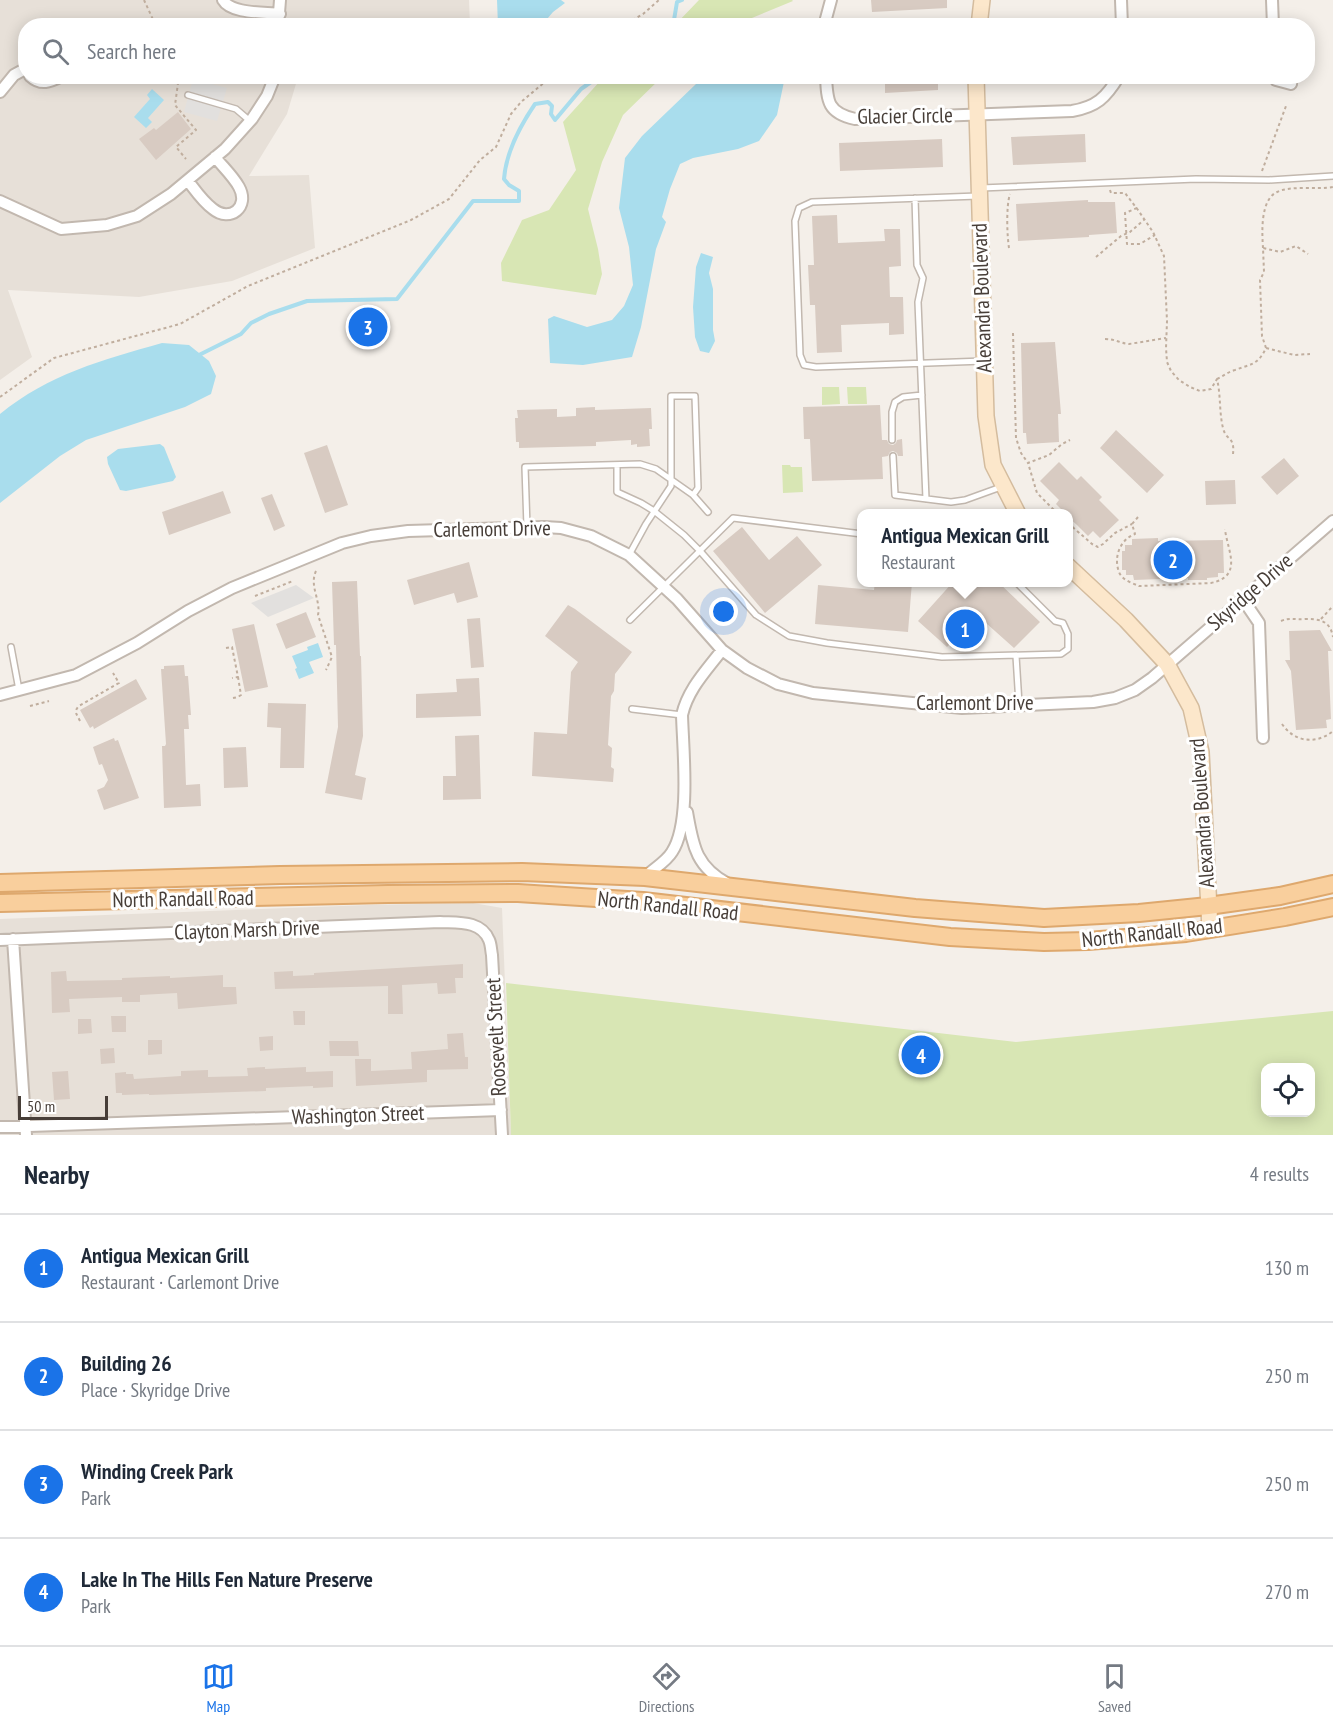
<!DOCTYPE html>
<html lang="en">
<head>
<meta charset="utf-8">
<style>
	:root { --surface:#fff; --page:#f6f6f7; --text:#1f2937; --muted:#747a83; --line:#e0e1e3; --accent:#1a73e8 }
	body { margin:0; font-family:"PT Sans Narrow",sans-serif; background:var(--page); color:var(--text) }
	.controls { position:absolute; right:18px; bottom:18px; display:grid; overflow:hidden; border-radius:12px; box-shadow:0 3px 15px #0003 }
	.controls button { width:54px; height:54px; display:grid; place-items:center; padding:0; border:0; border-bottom:2px solid var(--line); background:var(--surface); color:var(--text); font:30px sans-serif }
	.scale { position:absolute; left:18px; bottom:15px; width:90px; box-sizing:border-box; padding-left:6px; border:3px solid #473e38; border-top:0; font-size:16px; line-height:21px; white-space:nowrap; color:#473e38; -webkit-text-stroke:4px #fff; paint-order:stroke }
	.you { position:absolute; left:724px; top:612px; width:21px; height:21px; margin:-15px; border:4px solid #fff; border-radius:50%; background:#1a73e8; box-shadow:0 0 0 9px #1a73e833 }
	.badge { display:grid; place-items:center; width:39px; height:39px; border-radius:50%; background:var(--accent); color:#fff; font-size:20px; font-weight:700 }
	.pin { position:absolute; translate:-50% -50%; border:3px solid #fff; box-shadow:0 2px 6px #0006 }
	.popup { position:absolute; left:857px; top:509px; width:216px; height:78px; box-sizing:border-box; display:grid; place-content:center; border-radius:12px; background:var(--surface); filter:drop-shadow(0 2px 4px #0005); font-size:20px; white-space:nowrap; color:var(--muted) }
	.popup b { font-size:22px; color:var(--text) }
	.popup::after { content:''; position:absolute; left:50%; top:100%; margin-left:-12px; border:12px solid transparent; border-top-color:var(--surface) }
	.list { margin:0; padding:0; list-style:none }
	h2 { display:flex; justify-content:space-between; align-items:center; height:78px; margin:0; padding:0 24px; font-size:26px }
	h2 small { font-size:20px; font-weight:400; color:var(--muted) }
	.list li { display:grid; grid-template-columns:39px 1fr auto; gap:18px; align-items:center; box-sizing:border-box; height:108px; padding:0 24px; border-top:2px solid var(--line) }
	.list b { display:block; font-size:22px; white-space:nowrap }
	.list p { margin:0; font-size:20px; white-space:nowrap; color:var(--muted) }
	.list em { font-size:20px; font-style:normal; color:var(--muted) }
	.icon { flex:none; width:33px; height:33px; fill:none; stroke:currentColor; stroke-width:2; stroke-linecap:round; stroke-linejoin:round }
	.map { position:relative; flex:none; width:1333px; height:1135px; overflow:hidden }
	.search { position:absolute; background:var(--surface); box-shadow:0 3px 15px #0003; left:18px; right:18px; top:18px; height:66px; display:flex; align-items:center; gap:15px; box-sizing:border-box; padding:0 21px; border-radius:24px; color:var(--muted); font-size:22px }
	.sheet { height:510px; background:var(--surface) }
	nav { display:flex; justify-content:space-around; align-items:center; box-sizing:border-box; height:84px; border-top:2px solid var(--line); background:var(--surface); font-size:16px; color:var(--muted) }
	nav a { display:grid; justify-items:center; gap:3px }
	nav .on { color:var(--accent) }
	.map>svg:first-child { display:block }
	.residential { fill:#e7e0d8 }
	.green { fill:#d8e6b4; fill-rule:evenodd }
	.parking { fill:#e2e0de }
	.water { fill:#a9dded }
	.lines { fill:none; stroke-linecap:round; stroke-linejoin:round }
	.stream { stroke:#a9dded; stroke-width:4 }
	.building { fill:#d8cbc2 }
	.lane-casing { stroke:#c2b8af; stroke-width:8 }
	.street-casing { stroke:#c2b8af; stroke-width:14 }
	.secondary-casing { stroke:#d4bc9e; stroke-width:18 }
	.primary-casing { stroke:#dea86d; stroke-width:20 }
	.path { stroke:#c0ae9e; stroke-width:2; stroke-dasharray:3 3; stroke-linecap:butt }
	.lane { stroke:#fff; stroke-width:5 }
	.street { stroke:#fff; stroke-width:10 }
	.secondary { stroke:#fce7cb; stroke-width:15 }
	.primary { stroke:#f9cf9d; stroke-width:16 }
	.labels { text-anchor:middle; stroke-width:6; stroke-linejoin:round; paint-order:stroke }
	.street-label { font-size:21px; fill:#473e38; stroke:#fff }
</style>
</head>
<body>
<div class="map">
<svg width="1333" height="1135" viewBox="0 0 1333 1135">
	<rect width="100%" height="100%" fill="#f4efe9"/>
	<path class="residential" d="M0,0H469L470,25L26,26V76L298,77L287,114L249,176L309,175L315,248L232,281L139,297L8,290L32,357L0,380Z
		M473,903L502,908L511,1135H0V919L368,905Z"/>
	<path class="green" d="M699,0H792L793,1L735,25H675Z
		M607,76L662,77L623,115L602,162L588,209L598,249L602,274L596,295L502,281L501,263L522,220L549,210L576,170L563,122L601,80Z
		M822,387H839L840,404L822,405Z
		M847,387H866L867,404H848Z
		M782,465H790L791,467H802L803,492L783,493Z
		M506,983L1016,1042L1333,1011V1135H511ZM1266,1068H1310V1112H1266Z"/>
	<path class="parking" d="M193,79L227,88L217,121L184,112Z
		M296,585L314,598L268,617L251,603Z"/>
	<path class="water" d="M497,0H561L565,3L553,12L542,25L498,26Z
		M707,77H785L777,115L759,141L738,149L693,158L680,164L670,189L662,217L666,222L656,249L641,327L632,357L583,365L550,363L548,319L554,316L587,327L612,320L624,306L633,285L629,247L619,208L625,158L642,136L696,84Z
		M152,89L164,100L148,118L152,122L146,128L134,117L150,99L147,95Z
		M701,253L713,257L709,273L713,289V330L715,341L709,353L700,351L695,337L693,307L696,267Z
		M162,343L189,345L209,361L216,376L211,394L185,407L86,440L60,456L0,503V414C49,374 102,360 162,343Z
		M160,444L164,447L176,477L173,481L126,491L120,490L108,464L107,457L118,449Z
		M318,643L323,657L309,662L314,673L299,679L295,669L297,668L292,656L308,650L307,647Z"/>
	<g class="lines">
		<path class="stream" d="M673,26L677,2L682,0
			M199,355L241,334L251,323L269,314L307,301L397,299L473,201H519V191L509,185L504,179C506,152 520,126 535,104L548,102L552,106L551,114L555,120L581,89L591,82L592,76"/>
	</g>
	<path class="building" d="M871,0H947V8L872,12Z
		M885,76H938V90L885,93Z
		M178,112L191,129L156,160L139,139L154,128L156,130Z
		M1085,134L1086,162L1013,165L1011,137Z
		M942,139L943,167L840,171L839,143Z
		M1088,200V202H1115L1117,233L1089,235V237L1018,241L1016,204Z
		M837,215L838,243L885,241L884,229H900L901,266L889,267L890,297H903L904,334L889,335V323L841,325L842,352L817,353L815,305H810L808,265H814L812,216Z
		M1055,342L1061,414H1058L1059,442L1027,444L1026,433H1023L1021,343Z
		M880,405L882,440H887L889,444L893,445L896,443L897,440L902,439L903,456H898L897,453L893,451L890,452L888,456L882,457L883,479L812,481L810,439H804L803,407Z
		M595,407V410L651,408L652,429H649L650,446L637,447V444L631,445V440L596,442V446L519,448V442H516L515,418H518L517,410L557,409V417L576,416V408Z
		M1116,430L1164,475L1147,493L1100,448Z
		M327,445L348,505L325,513L304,453Z
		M1284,458L1299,476L1277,495L1261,477Z
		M1059,462L1077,480L1081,476L1102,497L1099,500L1119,520L1100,538L1093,531L1088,536L1077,525L1068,517V513H1065L1056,504L1059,500L1040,481Z
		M1235,480L1236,504L1206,505L1205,481Z
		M223,491L231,513L169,535L162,512Z
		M272,494L285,526L274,531L261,498Z
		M742,527L769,560L797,536L822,565L765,613L713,551Z
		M1158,538V541L1223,540L1224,573H1218V577L1207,578V580H1188V578L1134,580L1133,575H1126V570H1122V551H1125V545H1132V539Z
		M469,562L478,597L457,603L454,593L414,605L407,580Z
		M357,581L360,656H361L363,736L355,775L366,778L362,800L325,793L338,727L336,645H334L332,582Z
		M875,582H912L908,632L815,624L818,585L874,590Z
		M953,582H998L1040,622L1014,648L977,615L947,647L918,621Z
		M568,605L575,609L632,652L615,674L614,691L611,696L608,745L612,748L611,767L614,769L613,782L532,776L534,732L567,734L571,672L578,662L545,636Z
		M306,612L316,637L286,649L276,624Z
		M480,618L484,667L471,668L467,619Z
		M254,624L268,687L245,692L232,629Z
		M1320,630L1332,651H1328L1331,719L1326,720L1327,728L1296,730L1291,671L1285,660H1290L1289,631Z
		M184,665L185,676H188L191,715H188L189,729H184L186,785L200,784L201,806L164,808L162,746H165L166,744L161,669H164V666Z
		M479,678L481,716L416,718V694L457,692L456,679Z
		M136,679L147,699L94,729L93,726L90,728L80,710Z
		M268,703L306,704L304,768H280L281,728L267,727Z
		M479,735L481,799L443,800V776H456L455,736Z
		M114,738L115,741L118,740L139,798L104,810L97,790L104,787L108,780L102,764L99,765L93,747Z
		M246,747L248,787L224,788L223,748Z
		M463,964V978H455L456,993L438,994L437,983L402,985L403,1014H388V986L275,989L274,972L293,971V976L314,975V973Z
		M66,971L67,981L122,980V978L170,976V978L223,975V987H236L237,1004L178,1009L177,993L140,995V1002H122V997L69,999L70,1012L52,1013L51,972Z
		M293,1011H305V1025H294Z
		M111,1016H126V1032H112Z
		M78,1019H91L92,1033L78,1034Z
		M463,1033L465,1057H468V1069L427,1070V1082L356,1086L355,1059H371V1071L412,1069L411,1052L448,1049L447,1034Z
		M273,1036V1050L260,1051L259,1037Z
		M148,1040H162V1054L148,1055Z
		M329,1041H358L359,1056H330Z
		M114,1048L115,1063L101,1064L100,1049Z
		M265,1067V1069L306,1067V1072L333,1071V1087L313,1088V1086L266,1088V1091L149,1095V1094L122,1095V1093H116L115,1073L126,1072V1074H133L134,1079L181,1076V1071L208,1070V1077L248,1076L247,1068Z
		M68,1071L70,1099L54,1100L52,1072Z"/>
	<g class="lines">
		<g class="lane-casing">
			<path id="lane" d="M188,95L236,109L250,121
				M981,188L1196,179L1269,180L1333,176
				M978,196L812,202L799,208L795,221L800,355L804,365L816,367L984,361
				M915,198L917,265L923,278L918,302L926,499
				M892,440V412L895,402L903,397L922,395
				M893,456L895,495L951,502L965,500L1001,487
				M617,465V492L641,503L654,511L684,535L700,551L756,615L789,636L827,643L942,657L1061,654L1068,649V634L1063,623L1055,621L1016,582
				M527,527L525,467L640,464L656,469L693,495L708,512
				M629,555L646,524L671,486V396H695L698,488L693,495
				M630,620L733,518L862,534
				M11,647L19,690
				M1016,656L1019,704
				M632,709L682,715"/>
		</g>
		<g class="street-casing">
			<path id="street" d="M223,0C231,14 264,12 280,14
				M1121,0L1122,26
				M1272,0L1273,26
				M278,26L280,0
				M824,26L831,0
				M30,76C41,86 50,82 62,76
				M826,76C827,102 828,113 855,119L1072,111C1096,107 1106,98 1119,76
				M1275,76L1276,80L1291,84
				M0,92L14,75L25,69
				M188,181C195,190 203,202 213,209C230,223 250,207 239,187C233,176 223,167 215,157
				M0,201L61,229L107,225L137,216L171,194L225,149L252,119L267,96L275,76
				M1242,598L1259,623L1263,738
				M0,695L76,675L137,643L188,611L232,588L342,543L371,536L408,531L544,527L561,528L591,536L629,555L677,599L722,650L747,668L778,684L813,693L962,708L1093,702L1115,698L1135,690L1152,678L1333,521
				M687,812C693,845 695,866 728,884
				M645,877C653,869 666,862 672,852C691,823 683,751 682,715C688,689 706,671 722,650
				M13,939L26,1135
				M0,940L440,922C457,923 481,920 489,940C491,944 491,950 492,955L502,1135
				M0,1127L501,1110"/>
		</g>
		<g class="secondary-casing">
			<path id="secondary" d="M979,26L982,0
				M976,76L986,416L993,465L1018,514
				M1068,566L1126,620L1167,664L1191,708L1201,752L1210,929"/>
		</g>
		<g class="primary-casing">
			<path id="primary" d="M0,883L280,875L522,872L645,877L915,908L1044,918L1139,913L1208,906L1280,896L1333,884
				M0,903L388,894L518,893L643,901L950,937L1044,942L1088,941L1186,933L1285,917L1333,907"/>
		</g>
		<path class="path" d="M144,0L156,26
			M622,26L643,14L659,0
			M179,76L175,105L196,130L176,147L186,159
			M1262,171L1286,106
			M1110,190L1111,193H1125L1138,210L1153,232L1164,256L1167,321L1166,348L1167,362L1171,371L1179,380L1190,387L1200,391L1211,389L1217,379C1221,396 1219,412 1223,428C1226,441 1235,436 1233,454
			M1137,208L1125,213L1127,244H1140L1155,235
			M1009,248C1007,235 1006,206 1010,194
			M1263,248C1262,233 1260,200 1277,192C1291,185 1317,190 1333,187
			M1096,257L1121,236L1130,232L1145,219
			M1013,333L1016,438L1021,453L1028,463
			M1105,339C1115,339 1120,343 1129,344L1166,338
			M1266,348L1262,336L1260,280L1264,272L1263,248L1280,252L1296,246L1308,254
			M1217,379C1223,376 1228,372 1235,370C1251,364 1258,365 1266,348L1294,355L1310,354
			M0,397L54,358L180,324L248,286L411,220L449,199L480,160L496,147L511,114L521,102L552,76
			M1058,514L1037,493L1028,463L1049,455L1062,444L1070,440
			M1138,517L1132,524L1135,534C1121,539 1113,556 1119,572C1122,580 1132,583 1139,586L1211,583C1244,576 1227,550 1225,529
			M1068,523L1092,544L1098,547L1103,544L1115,533L1132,524
			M316,571C309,586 321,600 318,615L332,657L326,670
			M255,596L293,581
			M1321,619L1333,606
			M1281,621C1290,617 1295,620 1305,619C1319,619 1330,620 1333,637
			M226,648L232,647L238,677L232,678
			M233,698L238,697L241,695L238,677
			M30,706L49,701
			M80,721C77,714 73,712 79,706L119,683L113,673
			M1282,724C1294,742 1316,745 1333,731"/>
		<use href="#lane" class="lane"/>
		<use href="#street" class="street"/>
		<use href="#secondary" class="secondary"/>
		<use href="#primary" class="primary"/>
	</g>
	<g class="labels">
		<g class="street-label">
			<text transform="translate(905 116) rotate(-1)" y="7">Glacier Circle</text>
			<text transform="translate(982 298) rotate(-92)" y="7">Alexandra Boulevard</text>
			<text transform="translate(492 529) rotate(-1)" y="7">Carlemont Drive</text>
			<text transform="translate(1250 592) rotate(-41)" y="7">Skyridge Drive</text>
			<text x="975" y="710">Carlemont Drive</text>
			<text transform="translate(1202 813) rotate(-94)" y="7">Alexandra Boulevard</text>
			<text transform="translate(183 899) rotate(-1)" y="7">North Randall Road</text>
			<text transform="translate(668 906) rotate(6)" y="7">North Randall Road</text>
			<text transform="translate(247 930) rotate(-2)" y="7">Clayton Marsh Drive</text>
			<text transform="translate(1152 933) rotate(-6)" y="7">North Randall Road</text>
			<text transform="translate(496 1037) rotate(-93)" y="7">Roosevelt Street</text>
			<text transform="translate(358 1115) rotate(-2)" y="7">Washington Street</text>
		</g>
	</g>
</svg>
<div class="controls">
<button><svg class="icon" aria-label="locate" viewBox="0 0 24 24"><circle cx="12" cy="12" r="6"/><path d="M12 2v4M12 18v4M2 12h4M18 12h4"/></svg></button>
</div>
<div class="scale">50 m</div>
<div class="you"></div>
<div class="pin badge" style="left:965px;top:629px">1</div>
<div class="popup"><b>Antigua Mexican Grill</b>Restaurant</div>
<div class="pin badge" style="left:1173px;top:560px">2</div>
<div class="pin badge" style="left:368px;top:327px">3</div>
<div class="pin badge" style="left:921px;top:1055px">4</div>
<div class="search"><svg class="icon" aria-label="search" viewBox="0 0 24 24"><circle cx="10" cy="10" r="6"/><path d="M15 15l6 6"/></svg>Search here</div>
</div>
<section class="sheet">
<h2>Nearby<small>4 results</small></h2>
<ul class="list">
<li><span class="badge">1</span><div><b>Antigua Mexican Grill</b><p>Restaurant · Carlemont Drive</p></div><em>130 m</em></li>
<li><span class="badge">2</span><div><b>Building 26</b><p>Place · Skyridge Drive</p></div><em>250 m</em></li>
<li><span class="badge">3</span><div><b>Winding Creek Park</b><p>Park</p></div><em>250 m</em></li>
<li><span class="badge">4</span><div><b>Lake In The Hills Fen Nature Preserve</b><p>Park</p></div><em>270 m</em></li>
</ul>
</section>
<nav>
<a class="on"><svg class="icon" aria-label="map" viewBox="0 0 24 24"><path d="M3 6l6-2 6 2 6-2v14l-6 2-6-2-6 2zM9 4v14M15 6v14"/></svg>Map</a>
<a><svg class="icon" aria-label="directions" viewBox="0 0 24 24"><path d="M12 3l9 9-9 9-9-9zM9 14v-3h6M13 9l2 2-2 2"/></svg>Directions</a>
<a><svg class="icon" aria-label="saved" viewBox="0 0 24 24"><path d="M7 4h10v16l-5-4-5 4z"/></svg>Saved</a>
</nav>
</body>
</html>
